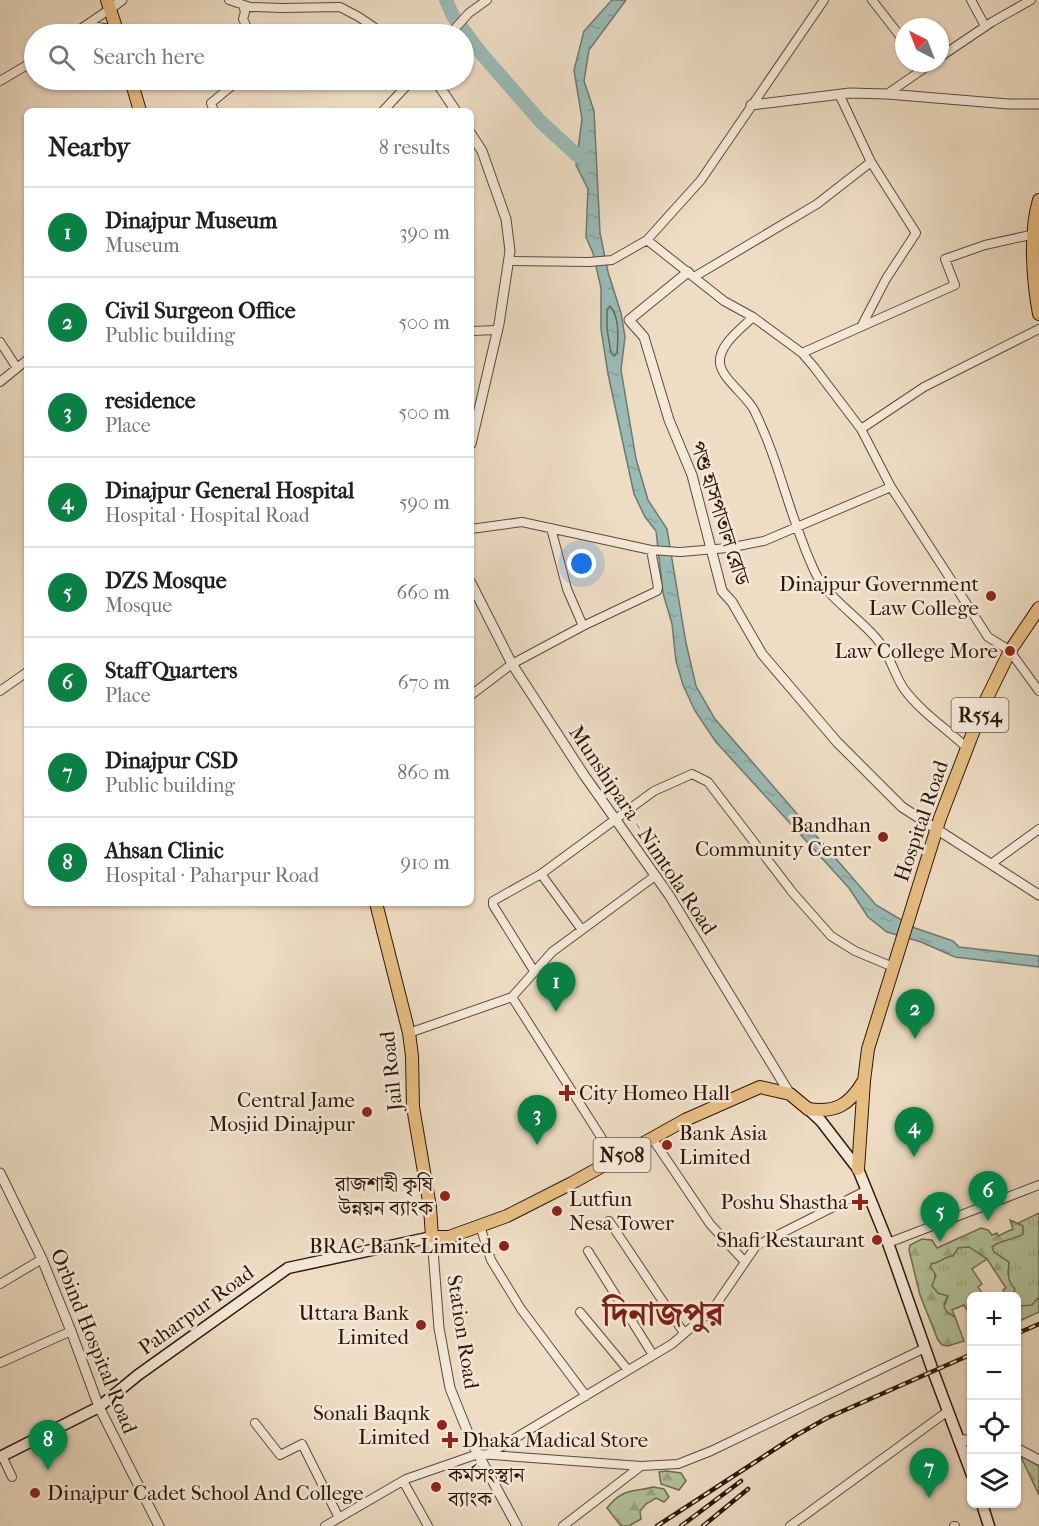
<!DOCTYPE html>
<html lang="en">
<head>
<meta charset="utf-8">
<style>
	:root { --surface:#fff; --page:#f6f6f6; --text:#202124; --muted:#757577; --line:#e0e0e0; --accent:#0b8043 }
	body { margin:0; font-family:"IM FELL French Canon","Noto Serif Bengali",serif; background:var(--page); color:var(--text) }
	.controls { position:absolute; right:18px; bottom:18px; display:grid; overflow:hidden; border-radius:9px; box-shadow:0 2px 4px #0004 }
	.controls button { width:54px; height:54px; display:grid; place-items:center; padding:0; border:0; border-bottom:2px solid var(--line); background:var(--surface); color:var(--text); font:30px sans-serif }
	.compass { position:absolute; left:895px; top:18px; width:54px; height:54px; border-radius:50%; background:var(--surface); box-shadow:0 2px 4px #0004; rotate:318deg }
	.you { position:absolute; left:582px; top:564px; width:21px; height:21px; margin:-15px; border:4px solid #fff; border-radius:50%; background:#1a73e8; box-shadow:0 0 0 9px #1a73e833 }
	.badge { display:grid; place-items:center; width:39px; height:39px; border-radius:50%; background:var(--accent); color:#fff; font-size:20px; font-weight:700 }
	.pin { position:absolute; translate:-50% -50px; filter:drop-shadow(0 2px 3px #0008) }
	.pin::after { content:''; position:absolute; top:32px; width:21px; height:18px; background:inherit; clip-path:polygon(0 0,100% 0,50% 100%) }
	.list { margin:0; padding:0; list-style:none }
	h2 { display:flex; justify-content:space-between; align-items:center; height:78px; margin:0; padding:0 24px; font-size:26px }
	h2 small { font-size:20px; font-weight:400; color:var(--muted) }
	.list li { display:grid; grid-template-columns:39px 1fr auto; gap:18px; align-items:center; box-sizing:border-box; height:90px; padding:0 24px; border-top:2px solid var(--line) }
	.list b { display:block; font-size:22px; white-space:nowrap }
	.list p { margin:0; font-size:20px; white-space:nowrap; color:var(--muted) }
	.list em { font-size:20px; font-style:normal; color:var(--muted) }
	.icon { flex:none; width:33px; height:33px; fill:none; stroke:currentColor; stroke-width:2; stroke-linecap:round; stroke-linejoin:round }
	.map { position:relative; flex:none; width:1039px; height:1526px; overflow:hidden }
	.search { position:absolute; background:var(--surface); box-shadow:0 2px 4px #0004; left:24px; top:24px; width:450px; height:66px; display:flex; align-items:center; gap:15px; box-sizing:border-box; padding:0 21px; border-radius:33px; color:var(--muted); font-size:22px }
	.panel { position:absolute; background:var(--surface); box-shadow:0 2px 4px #0004; left:24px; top:108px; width:450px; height:798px; border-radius:9px }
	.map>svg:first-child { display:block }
	.forest { fill:url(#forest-firs); stroke:#706c52; stroke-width:1.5 }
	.park { fill:url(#park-tufts); stroke:#706c52; stroke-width:1.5 }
	.water { fill:url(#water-ripples); stroke:#6e7972; stroke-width:1.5 }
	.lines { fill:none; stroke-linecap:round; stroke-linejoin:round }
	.shore { stroke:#646860; stroke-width:1.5 }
	.river { stroke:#99bbb6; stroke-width:14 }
	.minor-casing { stroke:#5e4839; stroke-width:10 }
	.tertiary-casing { stroke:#5e4839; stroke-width:11 }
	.secondary-casing { stroke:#2e160b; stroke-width:13 }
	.primary-casing { stroke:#2e160b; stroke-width:14 }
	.trunk-casing { stroke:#2e160b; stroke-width:14 }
	.minor { stroke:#f4e9d9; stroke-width:8 }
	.tertiary { stroke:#f4e9d9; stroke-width:9 }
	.secondary { stroke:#f4e9d9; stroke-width:10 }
	.primary { stroke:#e7be82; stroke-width:12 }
	.trunk { stroke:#e7be82; stroke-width:12 }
	.rail-casing { stroke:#2e160b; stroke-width:4.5 }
	.rail { stroke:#f4e9d9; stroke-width:2; stroke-dasharray:7; stroke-linecap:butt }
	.poi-dot { fill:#8f2418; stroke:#f4e9d9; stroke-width:2 }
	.labels { text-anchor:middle; stroke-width:5; stroke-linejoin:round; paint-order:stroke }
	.shield { fill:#f4e9d9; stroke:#695549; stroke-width:1.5 }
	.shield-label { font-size:20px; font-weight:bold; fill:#2e160b }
	.street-label { font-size:21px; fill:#2e160b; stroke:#f4e9d9 }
	.poi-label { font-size:21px; fill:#2e160b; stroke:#f4e9d9; text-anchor:end }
	.town-label { font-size:33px; font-weight:bold; fill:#7a1f14; stroke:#f4e9d9 }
</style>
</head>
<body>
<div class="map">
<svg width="1039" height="1526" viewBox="0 0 1039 1526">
	<defs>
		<pattern id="forest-firs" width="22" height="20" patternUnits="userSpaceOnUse" patternTransform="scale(1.5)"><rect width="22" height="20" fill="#b2c299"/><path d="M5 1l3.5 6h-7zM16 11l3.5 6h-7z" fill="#99a682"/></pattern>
		<pattern id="park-tufts" width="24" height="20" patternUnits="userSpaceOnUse" patternTransform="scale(1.5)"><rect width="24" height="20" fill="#b2c299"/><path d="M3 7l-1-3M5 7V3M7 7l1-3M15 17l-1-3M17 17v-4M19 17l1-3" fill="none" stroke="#99a682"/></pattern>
		<pattern id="water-ripples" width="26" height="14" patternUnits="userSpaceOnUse" patternTransform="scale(1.5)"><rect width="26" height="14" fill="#99bbb6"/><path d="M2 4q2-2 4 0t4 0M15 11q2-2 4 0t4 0" fill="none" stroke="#84a09b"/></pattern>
	</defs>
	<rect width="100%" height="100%" fill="#eeddc4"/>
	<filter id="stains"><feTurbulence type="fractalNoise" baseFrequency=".00333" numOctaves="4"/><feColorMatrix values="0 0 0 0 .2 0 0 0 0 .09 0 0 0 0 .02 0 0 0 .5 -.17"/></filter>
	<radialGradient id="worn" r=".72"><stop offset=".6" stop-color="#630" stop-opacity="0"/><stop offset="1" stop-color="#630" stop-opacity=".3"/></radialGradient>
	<path class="forest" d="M1010,1220L1023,1226V1234L1016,1239L996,1244L994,1252L1009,1262L1008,1274L1015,1289L1012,1295L1007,1296L1003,1290L1006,1288L987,1259L975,1251C959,1254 928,1256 936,1281C938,1287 942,1293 948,1296L944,1304L955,1317L964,1341L948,1346L942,1345L938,1340L920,1295L909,1250L910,1245L922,1239L932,1240L937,1248L981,1228L988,1230L992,1235L997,1233L998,1236L1013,1229Z
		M1039,1297V1312L1017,1322L1016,1302L1019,1306L1036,1300Z
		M1020,1455L1039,1466V1495Z
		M666,1471L681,1473L686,1481L679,1490L661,1484L659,1472Z
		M653,1487L664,1489L669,1497L664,1502L656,1498L646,1504L640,1511L641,1519L629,1526H621L607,1508C624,1487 632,1493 653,1487Z"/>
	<path class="park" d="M1039,1213V1297L1032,1305L1019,1306L1017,1302L1016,1296L1012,1295L1015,1289C1006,1279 1009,1274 1009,1262L994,1252L992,1247C999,1240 1014,1240 1023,1234V1226L1018,1223Z
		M969,1247L987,1259L972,1269L982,1284L978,1287L984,1296H972L971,1307L967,1310L964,1305L952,1310L955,1317L947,1312L944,1307L948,1296L938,1293L932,1286L936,1275L931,1268V1264C940,1263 945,1256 953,1256L958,1248Z"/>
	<path class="water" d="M612,0H626L589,50L584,81L594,111L600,233L608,272L621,313L625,337L621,370L636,459L648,500L667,529L686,643L696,686L715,719L876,905L915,928L953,941L959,947L1039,956V967L955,957L921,942L887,932L868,917L849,888L716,742L695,711L683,685L676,661L672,624L663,593L656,531L645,517L634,494L608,374L601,329V288L593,253L586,237L588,189L576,165L582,119L574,70L584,31Z"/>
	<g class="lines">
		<path class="shore" d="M610,306C620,317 618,339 617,353L614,356L611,353L607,329V309Z"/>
		<path class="river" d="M446,0L453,16L480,52L540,121L578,156"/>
		<g class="minor-casing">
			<path id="minor" d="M229,0L250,7L283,8L340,7L359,17L384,34
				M872,0L904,41
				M971,0L985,26
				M243,6L245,12L243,19L250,34
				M87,25L116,30
				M73,34L110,9
				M450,34L469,13L487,0
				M940,57L992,22L1031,0
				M914,63L919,72
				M0,81L34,61
				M887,94L932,63
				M214,111L211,103L239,80
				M383,111L412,80
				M647,240L724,301L753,317L802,353L814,367L861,429L891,487L988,637L1009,650L1039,691
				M510,261L589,262L612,260L647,240L701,180L824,0
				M694,277L817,204L871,162L840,96
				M753,317C742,328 718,345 720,363C721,378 747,396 754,410C780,462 790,520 815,572C827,597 857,616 876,638C890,653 893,673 904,689C921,712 947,729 967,748
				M861,327L886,279L916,233L871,162
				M471,331L498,330
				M0,342L17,368
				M802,353L955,285L945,259L985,245L1035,234
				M0,382L27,360
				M861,429L924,387L1039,329
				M471,529L522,522L651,550L680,552L728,548L764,541L891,487
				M583,626L657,591L658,587L651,550
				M0,691L27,672
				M471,695L512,664L583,626L567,589L551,528
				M991,864L1039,829
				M541,874L582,930
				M534,971L493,905V901L541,874L654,791L692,774L708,782L793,893L831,936L855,951L893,967
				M512,997L615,1159
				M409,1033L512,997L552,952L655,876
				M652,1138L710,1224L745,1262
				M609,1221L684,1333
				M480,1226L491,1260L521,1309L586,1396
				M888,1243L1039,1185
				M588,1251L653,1355
				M0,1284L42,1259
				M580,1312L628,1370
				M0,1363L71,1331
				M255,1423L280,1455L302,1444L339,1518
				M487,1455L672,1344L713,1309L756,1246L867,1190
				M2,1456L12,1477
				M403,1481L428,1526
				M325,1526L406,1479L478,1454L641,1466
				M563,1526L641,1466L678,1464L711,1451L925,1348
				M790,1526L948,1411
				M954,1526H955"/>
		</g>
		<g class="tertiary-casing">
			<path id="tertiary" d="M110,9L122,0
				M435,80L456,111
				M751,105L850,93L887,94L1008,104H1039
				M471,134L482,151L506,219L510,251L499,324L471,444
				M688,272L629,320L644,337L669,420L692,475L722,591L732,602L762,654L837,742L902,807L1039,895
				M471,583L512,664L584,775L669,895L790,1094
				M0,1173L42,1259L71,1331L99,1407L159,1526
				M432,1237L439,1328L450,1388L472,1443L517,1526
				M958,1439L972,1441
				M1016,1448L1039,1460"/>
		</g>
		<g class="secondary-casing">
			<path id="secondary" d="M808,1109L821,1121L858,1169L888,1243L933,1371L972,1475
				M0,1457L99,1407L138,1375L288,1268L432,1237
				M982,1504L989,1526"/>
		</g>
		<g class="primary-casing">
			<path id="primary" d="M1039,200C1029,233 1033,281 1039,314
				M808,1109C836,1113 849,1105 863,1082
				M858,1169L864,1081L868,1049L940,818L984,704L1010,651L1039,608"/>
		</g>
		<g class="trunk-casing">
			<path id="trunk" d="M107,0L118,34
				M131,80L140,111
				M376,903L409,1033L412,1056L413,1107L430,1207L432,1237H449L507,1216L572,1183L685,1120L760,1087L790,1094L808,1109"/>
		</g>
		<use href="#minor" class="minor"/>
		<use href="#tertiary" class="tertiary"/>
		<use href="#secondary" class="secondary"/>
		<use href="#primary" class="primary"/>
		<use href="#trunk" class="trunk"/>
		<g class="rail-casing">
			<path id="rail" d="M1016,1334L1039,1324
				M657,1526L795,1436L827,1418L972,1354
				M681,1526L741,1481
				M703,1526L748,1489"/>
		</g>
		<use href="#rail" class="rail"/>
	</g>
	<g class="poi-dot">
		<circle cx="991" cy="596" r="6"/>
		<circle cx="1010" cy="651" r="6"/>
		<circle cx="883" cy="837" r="6"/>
		<path d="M564 1084h6v6h6v6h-6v6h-6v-6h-6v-6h6z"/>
		<circle cx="367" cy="1112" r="6"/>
		<circle cx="667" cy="1145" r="6"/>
		<circle cx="445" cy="1196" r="6"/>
		<path d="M857 1193h6v6h6v6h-6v6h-6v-6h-6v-6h6z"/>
		<circle cx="557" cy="1211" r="6"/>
		<circle cx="877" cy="1240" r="6"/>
		<circle cx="504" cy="1246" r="6"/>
		<circle cx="421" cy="1325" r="6"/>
		<circle cx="442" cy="1425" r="6"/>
		<path d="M447 1431h6v6h6v6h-6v6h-6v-6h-6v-6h6z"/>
		<circle cx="436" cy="1487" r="6"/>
		<circle cx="35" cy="1493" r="6"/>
	</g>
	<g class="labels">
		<g class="shield">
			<rect x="951.5" y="698" width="57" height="34" rx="4.5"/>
			<rect x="593.5" y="1138" width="57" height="34" rx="4.5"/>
		</g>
		<g class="shield-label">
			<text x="980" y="722">R554</text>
			<text x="622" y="1162">N508</text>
		</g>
		<g class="street-label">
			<text transform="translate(720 513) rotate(72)" y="7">পশু হাসপাতাল রোড</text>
			<text transform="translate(921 821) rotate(-71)" y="7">Hospital Road</text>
			<text transform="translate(643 830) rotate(56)" y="7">Munshipara - Nimtola Road</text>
			<text transform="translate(391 1071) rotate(-96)" y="7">Jail Road</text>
			<text transform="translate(196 1310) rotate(-36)" y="7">Paharpur Road</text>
			<text transform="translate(463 1332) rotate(81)" y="7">Station Road</text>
			<text transform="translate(94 1341) rotate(68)" y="7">Orbind Hospital Road</text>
		</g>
		<g class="poi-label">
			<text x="979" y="591">Dinajpur Government<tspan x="979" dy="24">Law College</tspan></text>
			<text x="998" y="658">Law College More</text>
			<text x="871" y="832">Bandhan<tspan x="871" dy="24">Community Center</tspan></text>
			<text x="579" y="1100" text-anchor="start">City Homeo Hall</text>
			<text x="355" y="1107">Central Jame<tspan x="355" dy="24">Mosjid Dinajpur</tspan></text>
			<text x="679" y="1140" text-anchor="start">Bank Asia<tspan x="679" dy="24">Limited</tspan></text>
			<text x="433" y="1191">রাজশাহী কৃষি<tspan x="433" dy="24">উন্নয়ন ব্যাংক</tspan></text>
			<text x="569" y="1206" text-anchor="start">Lutfun<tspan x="569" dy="24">Nesa Tower</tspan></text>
			<text x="848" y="1209">Poshu Shastha</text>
			<text x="865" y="1247">Shafi Restaurant</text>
			<text x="492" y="1253">BRAC Bank Limited</text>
			<text x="409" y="1320">Uttara Bank<tspan x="409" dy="24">Limited</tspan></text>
			<text x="430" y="1420">Sonali Baqnk<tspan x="430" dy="24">Limited</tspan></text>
			<text x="462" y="1447" text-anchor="start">Dhaka Madical Store</text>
			<text x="448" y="1482" text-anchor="start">কর্মসংস্থান<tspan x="448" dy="24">ব্যাংক</tspan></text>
			<text x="47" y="1500" text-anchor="start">Dinajpur Cadet School And College</text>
		</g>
		<g class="town-label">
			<text x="663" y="1325">দিনাজপুর</text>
		</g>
	</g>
	<rect width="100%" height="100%" filter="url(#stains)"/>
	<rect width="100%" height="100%" fill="url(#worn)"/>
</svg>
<div class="controls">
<button>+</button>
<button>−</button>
<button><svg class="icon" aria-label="locate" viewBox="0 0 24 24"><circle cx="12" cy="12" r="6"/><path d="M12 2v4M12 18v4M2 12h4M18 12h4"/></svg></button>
<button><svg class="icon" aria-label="layers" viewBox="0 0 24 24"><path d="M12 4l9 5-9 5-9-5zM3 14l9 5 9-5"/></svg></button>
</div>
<svg class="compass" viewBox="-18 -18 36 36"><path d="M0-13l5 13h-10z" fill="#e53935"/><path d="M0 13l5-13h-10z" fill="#757577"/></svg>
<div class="you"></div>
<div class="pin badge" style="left:556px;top:1012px">1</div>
<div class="pin badge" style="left:915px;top:1039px">2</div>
<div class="pin badge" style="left:537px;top:1145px">3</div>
<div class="pin badge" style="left:914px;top:1157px">4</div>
<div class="pin badge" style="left:940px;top:1242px">5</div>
<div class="pin badge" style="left:988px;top:1221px">6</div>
<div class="pin badge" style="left:929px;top:1498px">7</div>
<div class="pin badge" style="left:48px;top:1470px">8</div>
<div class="search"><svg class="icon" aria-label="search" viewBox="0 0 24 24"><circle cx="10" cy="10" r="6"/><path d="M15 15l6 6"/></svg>Search here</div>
<section class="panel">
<h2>Nearby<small>8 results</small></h2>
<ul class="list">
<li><span class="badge">1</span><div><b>Dinajpur Museum</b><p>Museum</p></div><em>390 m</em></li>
<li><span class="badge">2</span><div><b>Civil Surgeon Office</b><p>Public building</p></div><em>500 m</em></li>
<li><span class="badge">3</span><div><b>residence</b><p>Place</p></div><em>500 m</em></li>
<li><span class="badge">4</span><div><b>Dinajpur General Hospital</b><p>Hospital · Hospital Road</p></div><em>590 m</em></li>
<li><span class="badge">5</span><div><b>DZS Mosque</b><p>Mosque</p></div><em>660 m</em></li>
<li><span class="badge">6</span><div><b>Staff Quarters</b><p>Place</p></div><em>670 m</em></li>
<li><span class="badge">7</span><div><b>Dinajpur CSD</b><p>Public building</p></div><em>860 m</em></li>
<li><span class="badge">8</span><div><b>Ahsan Clinic</b><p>Hospital · Paharpur Road</p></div><em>910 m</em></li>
</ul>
</section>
</div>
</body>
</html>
